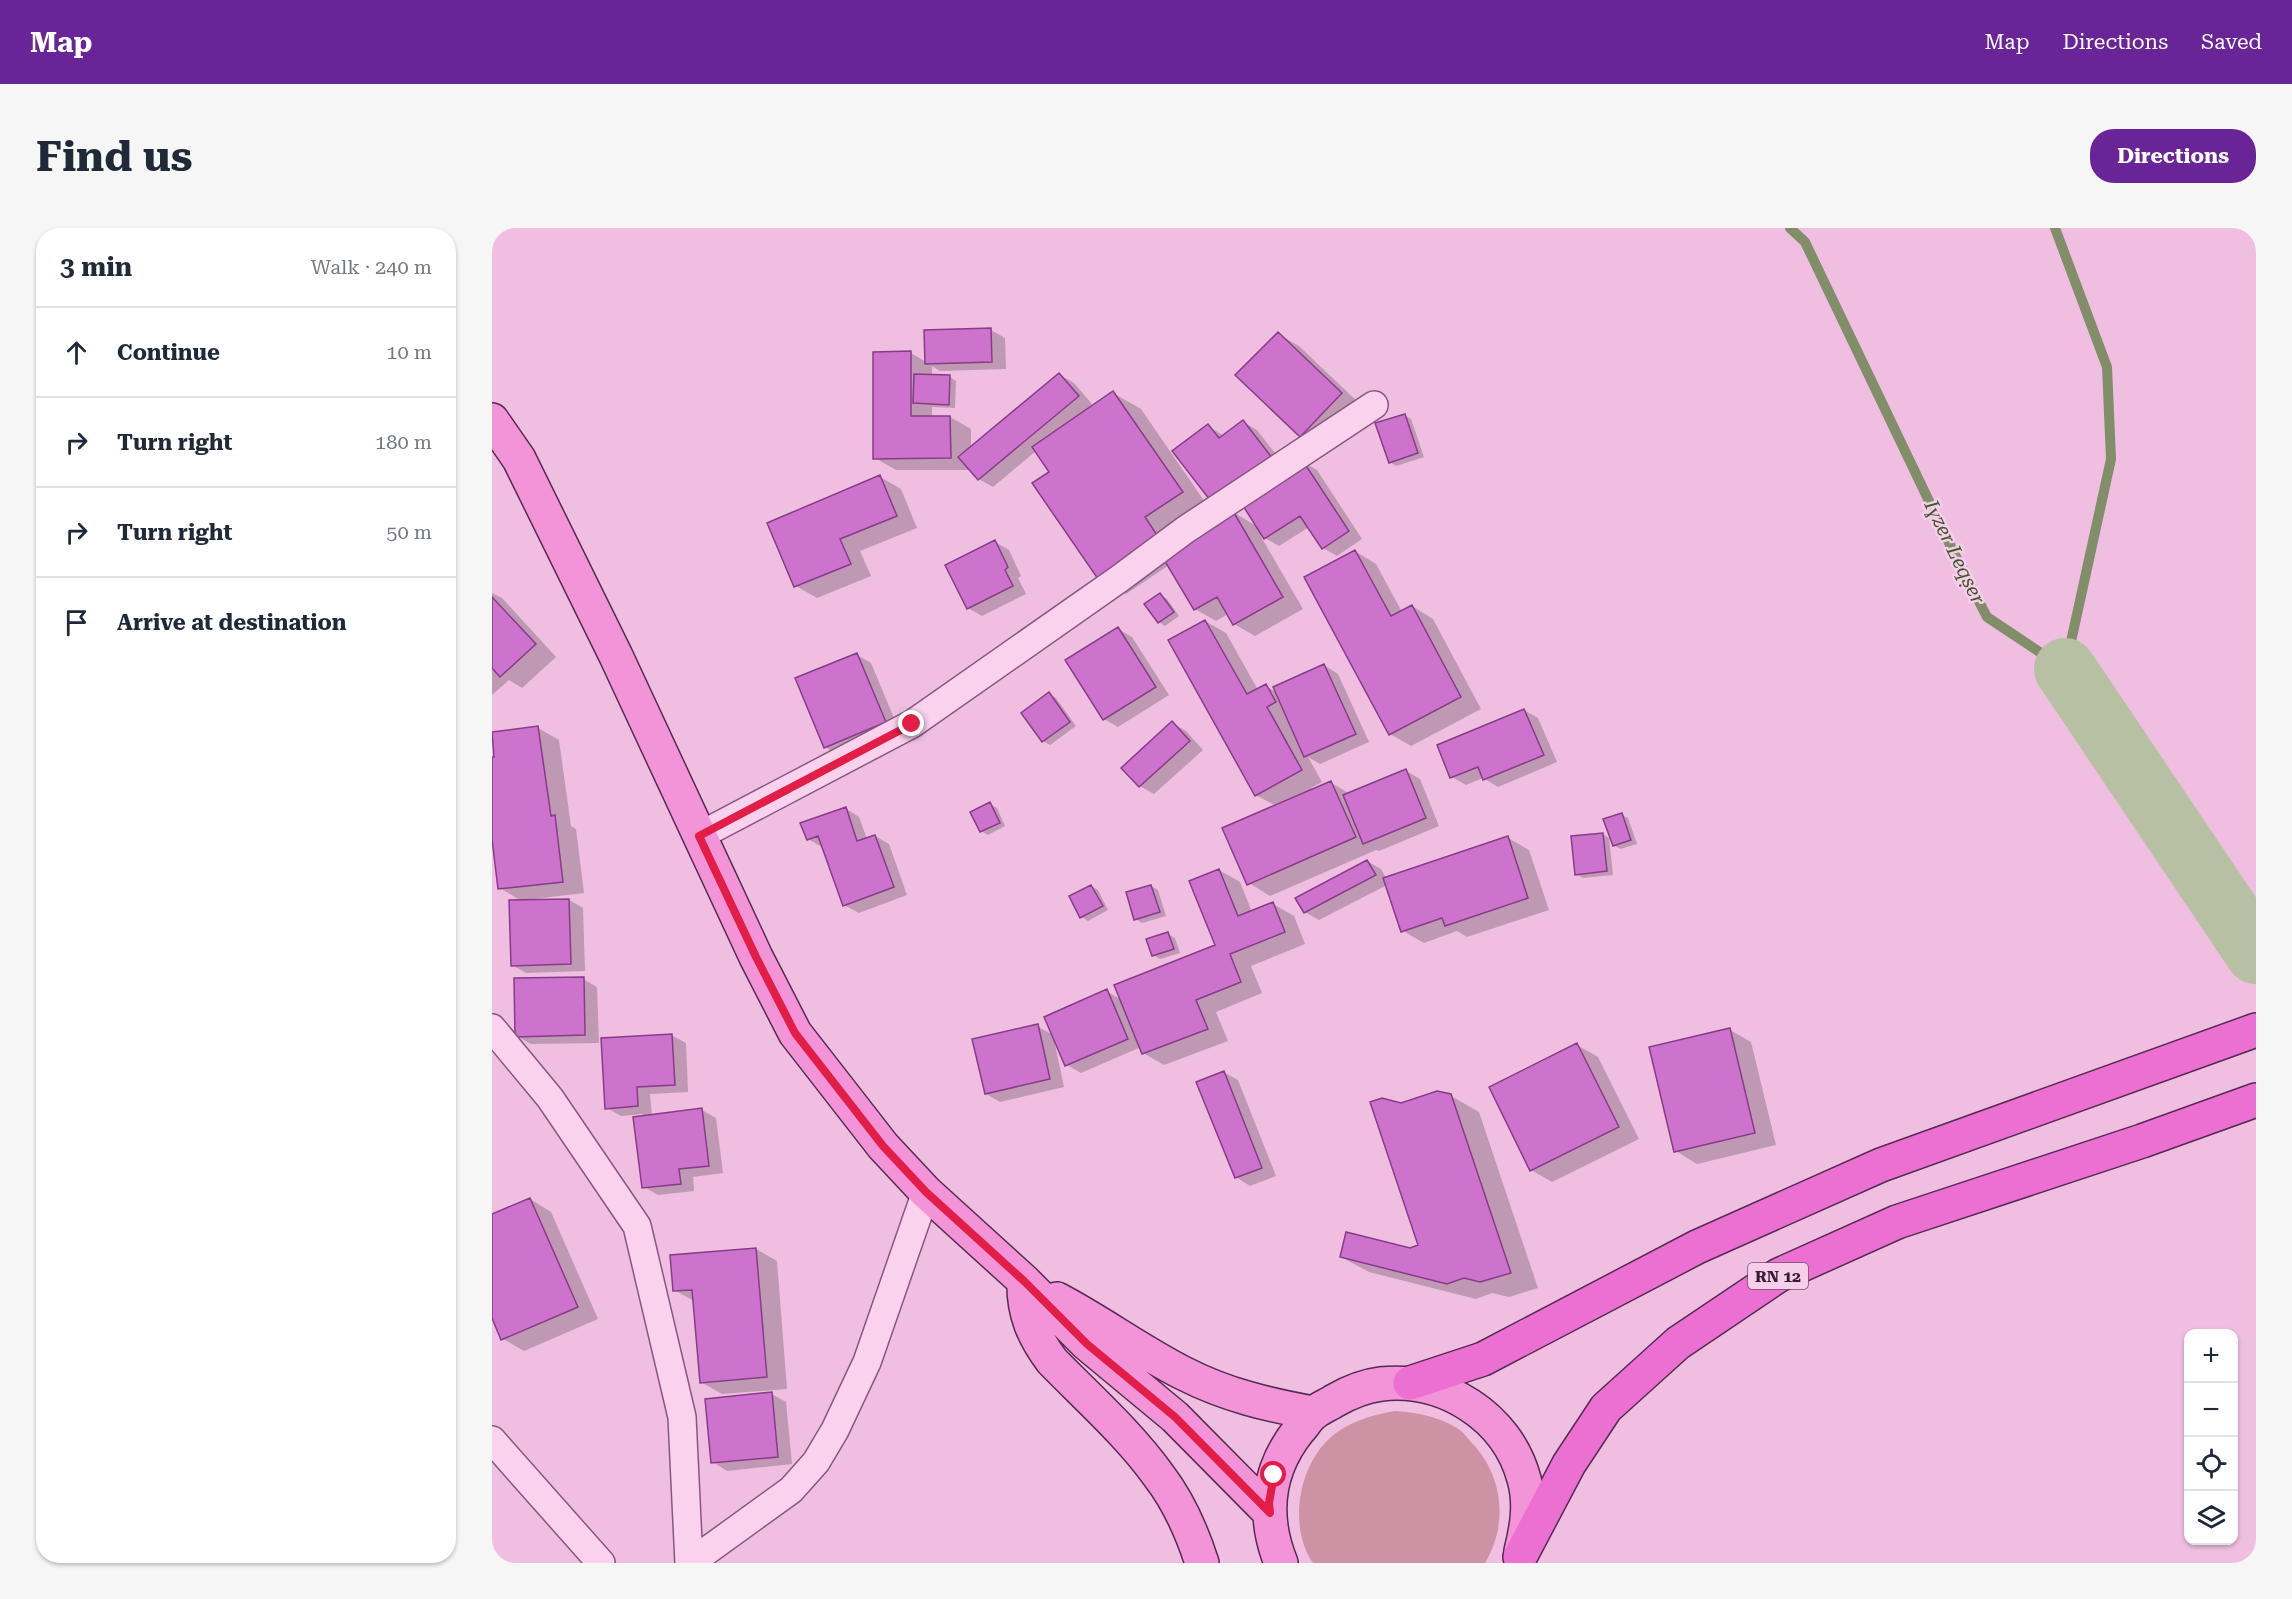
<!DOCTYPE html>
<html lang="en">
<head>
<meta charset="utf-8">
<style>
	:root { --surface:#fff; --page:#f6f6f7; --text:#1f2937; --muted:#747a83; --line:#e0e1e3; --accent:#692598 }
	body { margin:0; font-family:"Roboto Serif",serif; background:var(--page); color:var(--text) }
	.controls { position:absolute; right:18px; bottom:18px; display:grid; overflow:hidden; border-radius:12px; box-shadow:0 2px 4px #0004 }
	.controls button { width:54px; height:54px; display:grid; place-items:center; padding:0; border:0; border-bottom:2px solid var(--line); background:var(--surface); color:var(--text); font:30px sans-serif }
	.stop { position:absolute; width:18px; height:18px; margin:-14px; border:4px solid #e11d48; border-radius:50%; background:#fff }
	.stop.end { background:#e11d48; border-color:#fff; box-shadow:0 2px 6px #0008 }
	.list { margin:0; padding:0; list-style:none }
	h2 { display:flex; justify-content:space-between; align-items:center; height:78px; margin:0; padding:0 24px; font-size:26px }
	h2 small { font-size:20px; font-weight:400; color:var(--muted) }
	.list li { display:grid; grid-template-columns:39px 1fr auto; gap:18px; align-items:center; box-sizing:border-box; height:90px; padding:0 24px; border-top:2px solid var(--line) }
	.list b { display:block; font-size:22px; white-space:nowrap }
	.list em { font-size:20px; font-style:normal; color:var(--muted) }
	.icon { flex:none; width:33px; height:33px; fill:none; stroke:currentColor; stroke-width:2; stroke-linecap:round; stroke-linejoin:round }
	.map { position:relative; flex:none; width:1764px; height:1335px; overflow:hidden; border-radius:24px }
	header { display:flex; align-items:center; gap:36px; box-sizing:border-box; height:84px; padding:0 30px; background:var(--accent); color:#fff }
	header strong { font-size:28px }
	nav { display:flex; gap:33px; margin-inline-start:auto; font-size:21px }
	.intro { display:flex; align-items:center; justify-content:space-between; box-sizing:border-box; height:144px; padding:0 36px }
	h1 { margin:0; font-size:42px }
	.button { padding:15px 27px; border-radius:24px; background:var(--accent); color:#fff; font-size:21px; font-weight:700 }
	main { display:flex; gap:36px; padding:0 36px }
	aside { flex:1; background:var(--surface); border-radius:24px; box-shadow:0 2px 4px #0004 }
	.map>svg:first-child { display:block }
	.green { fill:#cd92a3 }
	.shadow { fill:#0003 }
	.lines { fill:none; stroke-linecap:round; stroke-linejoin:round }
	.stream { stroke:#818e69; stroke-width:10 }
	.river { stroke:#b7c0a2; stroke-width:62 }
	.building { fill:#ce73cd; stroke:#873c87; stroke-width:1.5 }
	.minor-casing { stroke:#885781; stroke-width:30 }
	.primary-casing { stroke:#552b52; stroke-width:36 }
	.trunk-casing { stroke:#552b52; stroke-width:36 }
	.minor { stroke:#fad2ed; stroke-width:27 }
	.primary { stroke:#f494d8; stroke-width:33 }
	.trunk { stroke:#eb70d1; stroke-width:33 }
	.route { stroke:#e11d48; stroke-width:8 }
	.labels { text-anchor:middle; stroke-width:5; stroke-linejoin:round; paint-order:stroke }
	.shield { fill:#f6ceea; stroke:#70516b; stroke-width:1.5 }
	.shield-label { font-size:16px; font-weight:bold; fill:#361c34 }
	.water-label { font-size:20px; font-style:italic; fill:#3f572a; stroke:#f6ceea }
</style>
</head>
<body>
<header>
<strong>Map</strong>
<nav><a>Map</a><a>Directions</a><a>Saved</a></nav>
</header>
<div class="intro"><h1>Find us</h1><a class="button">Directions</a></div>
<main>
<aside>
<h2>3 min<small>Walk · 240 m</small></h2>
<ul class="list">
<li><svg class="icon" aria-label="ahead" viewBox="0 0 24 24"><path d="M12 20V5M6 11l6-6 6 6"/></svg><div><b>Continue</b></div><em>10 m</em></li>
<li><svg class="icon" aria-label="right" viewBox="0 0 24 24"><path d="M7 20v-9h11M14 6l5 5-5 5"/></svg><div><b>Turn right</b></div><em>180 m</em></li>
<li><svg class="icon" aria-label="right" viewBox="0 0 24 24"><path d="M7 20v-9h11M14 6l5 5-5 5"/></svg><div><b>Turn right</b></div><em>50 m</em></li>
<li><svg class="icon" aria-label="arrive" viewBox="0 0 24 24"><path d="M6 21V4h12l-3 4 3 4H6"/></svg><div><b>Arrive at destination</b></div></li>
</ul>
</aside>
<div class="map">
<svg width="1764" height="1335" viewBox="0 0 1764 1335">
	<rect width="100%" height="100%" fill="#efbee0"/>
	<path class="green" d="M903,1183C926,1185 945,1188 965,1200C970,1203 974,1208 978,1213C1011,1246 1017,1295 993,1335H821C795,1298 807,1232 844,1205C862,1192 881,1187 903,1183Z"/>
	<path class="shadow" d="M499,102L513,110L514,141L448,143L440,138V148L458,149L464,153L463,180L440,179V190L458,189L479,201V221L568,147L582,155L600,176L595,181L596,182L621,165L649,181L717,280L741,284L766,299L716,198L732,208L751,194L765,202L794,239L811,234L825,242L870,311L845,328L831,320L817,299L787,318L768,307L811,381L763,408L742,396L736,386L724,393L703,381L677,337L634,366L607,350L559,244L544,223L501,259L487,251L479,242H404L383,230L419,125L434,134Z
		M786,106L807,118L870,178L830,220L809,208Z
		M912,187L919,191L932,229L904,238L898,234Z
		M388,249L409,261L425,300L368,323L379,348L325,370L304,358Z
		M503,314L517,322L529,348L526,350L534,366L490,388L476,380Z
		M863,323L884,336L910,384L920,378L941,391L989,481L919,518L898,506Z
		M0,365L10,370L64,429L30,460L17,452L0,467Z
		M668,367L675,371L687,388L673,398L667,394Z
		M713,393L734,405L766,462L774,458L785,465L832,437L846,446L877,514L828,536L816,529L830,554L819,560L820,562L838,554L858,566L914,543L928,551L947,598L887,623L884,622L778,668L757,655L784,578L764,567Z
		M626,401L640,409L677,467L626,499L612,491Z
		M365,427L379,435L407,502L347,527L333,519Z
		M557,466L564,470L584,498L558,517L551,513Z
		M1032,482L1046,490L1065,534L1006,559L991,550L974,557L960,549Z
		M680,495L694,503L711,522L662,566L648,558L631,540Z
		M46,500L67,512L79,598L84,601L92,665L41,671V673L77,672L91,680L93,743L34,745L20,737L31,674L8,660L0,594V531Z
		M498,576L505,580L513,598L496,607L489,603Z
		M353,580L367,589L375,611L383,608L397,616L415,667L367,685L352,677L330,619L316,611Z
		M1130,587L1136,590L1145,616L1128,621L1122,617Z
		M1111,606L1117,610L1121,647L1091,650L1084,646Z
		M1016,610L1037,622L1057,682L975,709L965,703L932,715L911,703L895,657L827,692L813,684L875,633L889,641L894,650Z
		M727,642L748,654L760,684L781,676L802,688L813,716L759,738L770,765L724,784L736,813L672,837L651,825L649,819L589,845L575,837L614,763L630,772L725,718Z
		M599,658L606,662L616,682L596,693L590,689Z
		M659,658L666,662L674,688L650,695L644,691Z
		M676,706L683,710L688,725L668,731L661,727Z
		M91,751L105,759L107,815L39,816L25,808Z
		M545,798L561,807L572,859L508,874L494,866Z
		M1238,802L1259,814L1284,917L1205,936L1184,923Z
		M179,807L194,815L196,864L158,866L160,888L210,882L224,890L231,945L201,949L202,963L166,967L152,959L151,886L129,888L115,880Z
		M1085,817L1106,829L1147,911L1060,954L1039,942Z
		M731,844L746,852L784,948L758,958L744,949Z
		M959,868L987,884L1046,1060L1017,1069L1000,1065L984,1071L877,1044L849,1029L918,1021L928,1018L909,877Z
		M38,971L59,984L106,1091L32,1123L11,1111L0,1086V988Z
		M264,1021L285,1033L295,1161L230,1166L209,1154L202,1073L182,1062Z
		M280,1166L294,1174L300,1236L235,1243L221,1234Z"/>
	<g class="lines">
		<path class="stream" d="M1298,0L1313,14L1459,319L1495,389L1573,441L1619,231L1615,139L1563,0"/>
		<path class="river" d="M1573,441L1764,725"/>
	</g>
	<path class="building" d="M499,100L500,134L433,136L432,102Z
		M786,104L850,165L808,209L743,147Z
		M419,123V188H458L459,230L381,231V124Z
		M567,145L587,168L486,252L466,229Z
		M422,146L458,147L457,177L421,175Z
		M621,163L691,264L653,289L667,310L606,351L540,255L557,244L540,219Z
		M913,186L926,225L897,235L883,195Z
		M751,192L781,231L721,276L680,223L716,196L727,210Z
		M811,233L857,303L830,321L808,288L772,311L748,273Z
		M388,247L405,288L348,311L359,336L302,359L275,295Z
		M741,283L791,369L741,397L725,369L702,382L668,325Z
		M503,312L516,339L513,342L521,358L475,381L453,337Z
		M863,322L899,388L920,377L969,469L897,507L812,349Z
		M668,365L682,384L666,395L652,376Z
		M0,369L44,416L8,449L0,440Z
		M713,392L755,466L774,456L784,474L775,479L810,542L763,568L676,412Z
		M626,399L664,459L611,492L573,432Z
		M365,425L394,494L332,520L303,450Z
		M832,436L864,506L812,529L781,459Z
		M557,464L578,494L550,514L529,485Z
		M1032,481L1052,527L991,552L986,539L958,550L945,517Z
		M680,493L698,513L647,559L629,540Z
		M46,498L59,588L63,587L71,654L6,661L0,611V529H2L0,504Z
		M914,541L934,590L871,616L851,567Z
		M839,553L864,609L755,657L730,600Z
		M498,574L508,595L488,604L478,584Z
		M354,579L365,613L383,607L402,659L351,678L326,608L315,612L308,595Z
		M1130,585L1139,612L1121,618L1111,591Z
		M1111,605L1115,643L1083,647L1079,608Z
		M1016,608L1036,670L953,698L950,690L909,704L891,650Z
		M875,632L884,647L812,685L803,670Z
		M727,641L746,688L781,674L793,704L738,726L749,754L704,772L716,801L650,826L622,757L723,717L697,653Z
		M599,657L611,678L588,690L577,668Z
		M659,657L668,684L642,692L634,664Z
		M77,671L79,736L19,738L17,672Z
		M676,704L682,721L660,728L654,711Z
		M92,749L93,807L23,809L22,750Z
		M615,761L636,811L573,838L552,789Z
		M546,796L558,851L493,866L480,811Z
		M1238,800L1263,905L1182,924L1157,819Z
		M180,806L183,857L145,859L146,878L113,881L109,810Z
		M1085,815L1127,899L1038,943L997,859Z
		M732,843L770,940L743,950L704,854Z
		M945,863L959,866L1019,1045L988,1054L972,1050L955,1056L848,1029L854,1004L918,1020L926,1017L878,874L890,870L909,875Z
		M210,880L217,938L187,941L189,956L150,960L141,889Z
		M38,970L86,1079L9,1112L0,1090V986Z
		M264,1020L275,1149L208,1155L200,1062L181,1063L178,1027Z
		M280,1164L286,1229L219,1235L213,1171Z"/>
	<g class="lines">
		<g class="minor-casing">
			<path id="minor" d="M207,608L420,496L627,351L693,302L882,177
				M0,800L58,870L145,998L190,1189L197,1335
				M0,1212L109,1335
				M198,1335L299,1262L324,1234L343,1202L375,1134L434,964"/>
		</g>
		<g class="primary-casing">
			<path id="primary" d="M0,192L27,231L124,428L264,729L303,805L391,918L434,964L532,1053L595,1116L683,1189L778,1285
				M532,1053C531,1084 541,1108 560,1133C596,1170 637,1206 667,1248C687,1274 700,1304 710,1335
				M565,1071C609,1094 649,1124 693,1146C734,1167 777,1177 821,1185
				M789,1335C770,1288 775,1242 807,1202C812,1197 816,1189 822,1185C828,1180 836,1177 842,1173C856,1165 872,1158 889,1156C952,1149 1015,1188 1032,1251C1039,1275 1035,1299 1029,1323"/>
		</g>
		<g class="trunk-casing">
			<path id="trunk" d="M918,1155L991,1131L1205,1019L1389,937L1764,802
				M1028,1329L1077,1236L1114,1180L1186,1115L1287,1047L1405,994L1650,913L1764,872"/>
		</g>
		<use href="#minor" class="minor"/>
		<use href="#primary" class="primary"/>
		<use href="#trunk" class="trunk"/>
	</g>
	<g class="lines">
		<path class="route" d="M420,496L207,608L264,729L303,805L391,918L434,964L532,1053L595,1116L683,1189L778,1285L777,1275L782,1247"/>
	</g>
	<g class="labels">
		<rect class="shield" x="1256" y="1035" width="60" height="26" rx="4.5"/>
		<g class="shield-label">
			<text x="1286" y="1054">RN 12</text>
		</g>
		<g class="water-label">
			<text transform="translate(1463 324) rotate(64)" y="7">Iɣzer Leqṣer</text>
		</g>
	</g>
</svg>
<div class="controls">
<button>+</button>
<button>−</button>
<button><svg class="icon" aria-label="locate" viewBox="0 0 24 24"><circle cx="12" cy="12" r="6"/><path d="M12 2v4M12 18v4M2 12h4M18 12h4"/></svg></button>
<button><svg class="icon" aria-label="layers" viewBox="0 0 24 24"><path d="M12 4l9 5-9 5-9-5zM3 14l9 5 9-5"/></svg></button>
</div>
<div class="stop" style="left:782px;top:1247px"></div>
<div class="stop end" style="left:420px;top:496px"></div>
</div>
</main>
</body>
</html>
